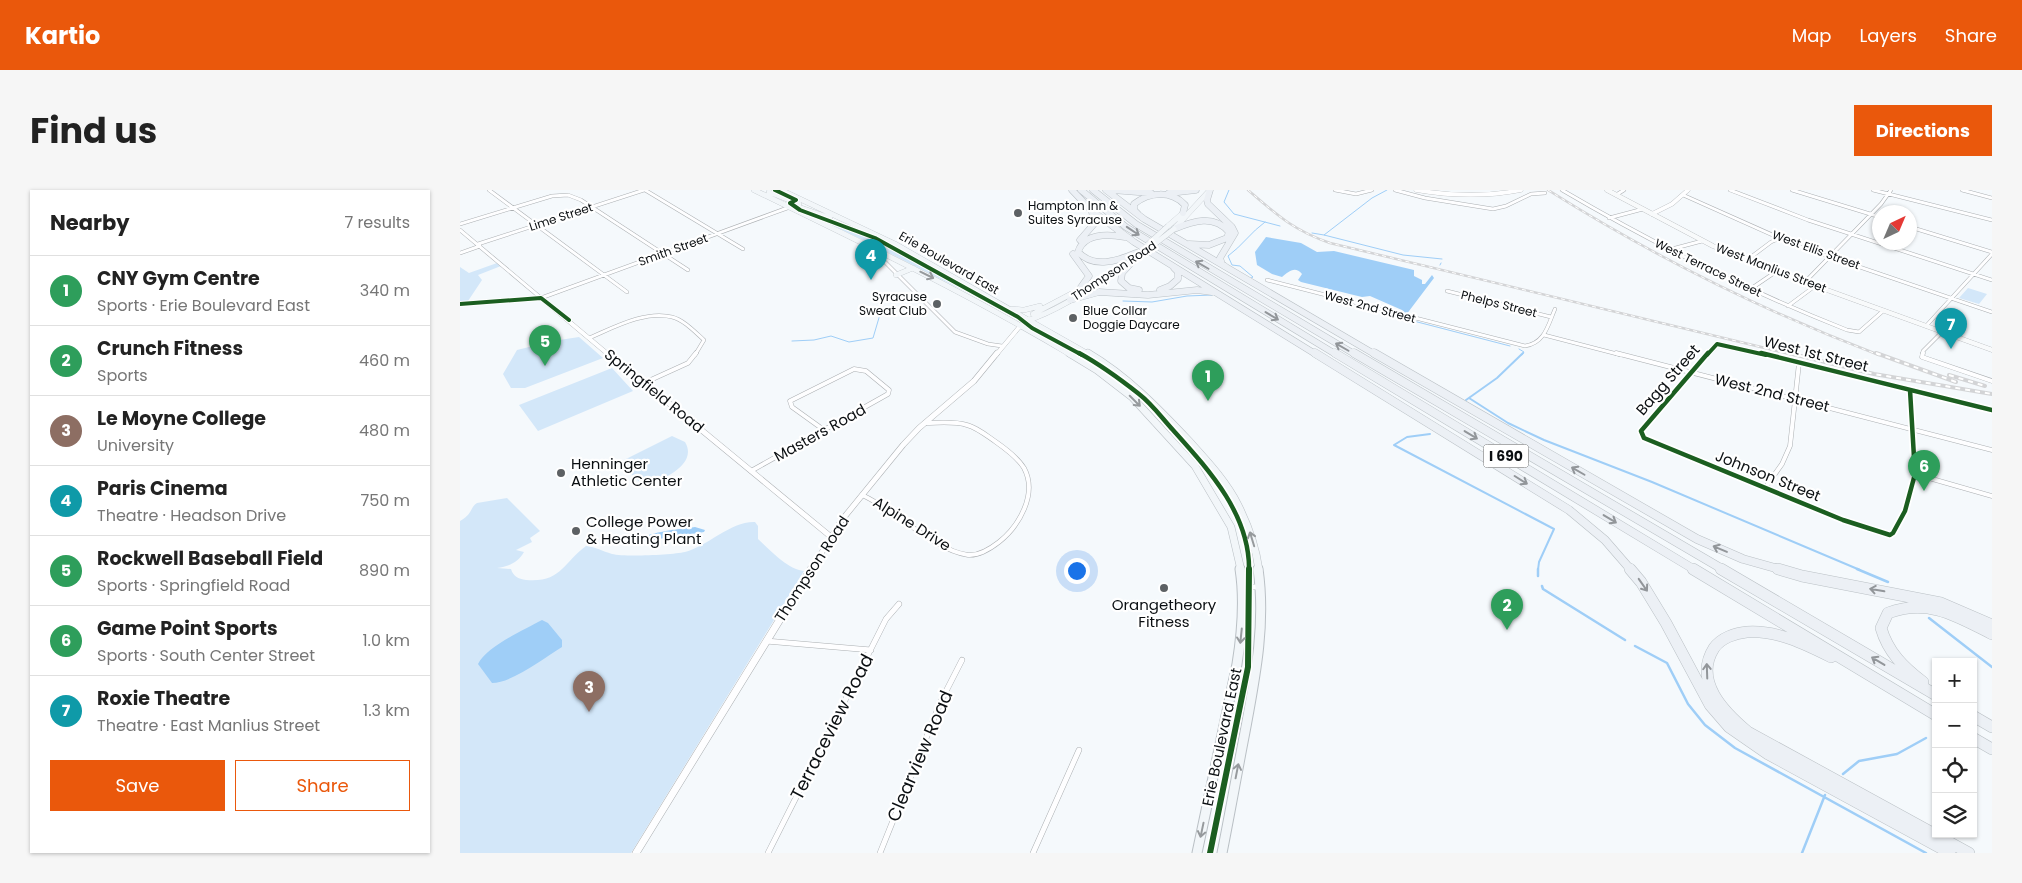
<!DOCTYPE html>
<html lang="en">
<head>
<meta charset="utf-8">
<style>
	:root { --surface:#fff; --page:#f6f6f6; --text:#222; --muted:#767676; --line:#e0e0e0; --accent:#ea580c }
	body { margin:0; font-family:Poppins,sans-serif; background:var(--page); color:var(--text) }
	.controls { position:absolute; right:15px; bottom:15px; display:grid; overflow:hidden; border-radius:0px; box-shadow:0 1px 4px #0004 }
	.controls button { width:45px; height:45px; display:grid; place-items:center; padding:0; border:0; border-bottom:1px solid var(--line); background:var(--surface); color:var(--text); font:25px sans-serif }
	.compass { position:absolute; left:1412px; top:15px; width:45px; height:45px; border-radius:50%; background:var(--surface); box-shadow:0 1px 4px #0004; rotate:44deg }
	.you { position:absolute; left:616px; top:380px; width:18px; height:18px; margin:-12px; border:4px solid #fff; border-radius:50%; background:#1a73e8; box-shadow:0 0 0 8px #1a73e833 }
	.badge { display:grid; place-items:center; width:32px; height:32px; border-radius:50%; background:var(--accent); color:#fff; font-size:16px; font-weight:700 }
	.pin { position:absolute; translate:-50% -41px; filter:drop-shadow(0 1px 2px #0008) }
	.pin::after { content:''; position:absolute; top:26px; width:18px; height:15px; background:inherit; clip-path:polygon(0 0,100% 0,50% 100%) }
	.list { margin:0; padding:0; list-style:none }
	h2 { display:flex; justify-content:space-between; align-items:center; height:65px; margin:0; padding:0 20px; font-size:21px }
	h2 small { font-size:16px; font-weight:400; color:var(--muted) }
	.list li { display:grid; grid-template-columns:32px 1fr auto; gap:15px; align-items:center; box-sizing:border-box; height:70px; padding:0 20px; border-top:1px solid var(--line) }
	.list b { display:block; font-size:19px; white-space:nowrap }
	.list p { margin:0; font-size:16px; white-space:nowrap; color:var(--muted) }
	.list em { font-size:16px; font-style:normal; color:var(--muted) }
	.actions { display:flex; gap:10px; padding:15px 20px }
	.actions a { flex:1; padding:11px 0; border:1px solid var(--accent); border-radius:0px; text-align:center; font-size:18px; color:var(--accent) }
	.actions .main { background:var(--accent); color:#fff }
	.icon { flex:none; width:28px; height:28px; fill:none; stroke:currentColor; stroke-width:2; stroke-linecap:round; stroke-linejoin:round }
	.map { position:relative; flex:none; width:1532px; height:663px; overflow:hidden; border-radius:0px }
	header { display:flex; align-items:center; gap:30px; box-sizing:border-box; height:70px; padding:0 25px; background:var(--accent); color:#fff }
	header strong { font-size:24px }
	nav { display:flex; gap:28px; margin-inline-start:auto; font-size:18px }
	.intro { display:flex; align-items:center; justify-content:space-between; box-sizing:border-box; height:120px; padding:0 30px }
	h1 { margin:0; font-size:35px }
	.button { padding:12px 22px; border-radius:0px; background:var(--accent); color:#fff; font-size:18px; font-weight:700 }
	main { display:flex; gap:30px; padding:0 30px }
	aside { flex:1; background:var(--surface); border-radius:0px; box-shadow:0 1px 4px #0004 }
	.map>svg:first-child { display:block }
	.green { fill:#d3e7f9 }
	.water { fill:#9fcef7 }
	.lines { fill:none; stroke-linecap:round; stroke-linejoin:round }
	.stream-far2 { stroke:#9fcef7; stroke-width:1 }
	.stream-far1 { stroke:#9fcef7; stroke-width:2 }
	.stream { stroke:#9fcef7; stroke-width:2.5 }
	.minor-far2-casing { stroke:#abafb2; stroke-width:4 }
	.minor-far1-casing { stroke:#abafb2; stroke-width:5 }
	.minor-casing { stroke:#abafb2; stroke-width:6 }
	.tertiary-far2-casing { stroke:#abafb2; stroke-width:4.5 }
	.tertiary-far1-casing { stroke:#abafb2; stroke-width:6 }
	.tertiary-casing { stroke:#abafb2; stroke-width:8 }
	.secondary-casing { stroke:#abafb2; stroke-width:5 }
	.primary-far2-casing { stroke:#bac0c5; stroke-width:5.5 }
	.primary-far1-casing { stroke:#bac0c5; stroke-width:8 }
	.primary-casing { stroke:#bac0c5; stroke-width:11 }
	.motorway-far2-casing { stroke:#bac0c5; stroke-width:7 }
	.motorway-far1-casing { stroke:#bac0c5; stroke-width:9 }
	.motorway-casing { stroke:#bac0c5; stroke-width:12 }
	.minor-far2 { stroke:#fefeff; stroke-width:3 }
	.minor-far1 { stroke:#fefeff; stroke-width:4 }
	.minor { stroke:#fefeff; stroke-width:5 }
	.tertiary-far2 { stroke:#fefeff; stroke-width:4 }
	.tertiary-far1 { stroke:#fefeff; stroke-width:5 }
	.tertiary { stroke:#fefeff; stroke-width:7 }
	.secondary { stroke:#f8fafb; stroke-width:4.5 }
	.primary-far2 { stroke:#f2f6f9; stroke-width:5 }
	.primary-far1 { stroke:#f2f6f9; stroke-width:7 }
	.primary { stroke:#f2f6f9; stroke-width:9 }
	.motorway-far2 { stroke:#ecf0f5; stroke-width:6 }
	.motorway-far1 { stroke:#ecf0f5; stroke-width:8 }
	.motorway { stroke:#ecf0f5; stroke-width:11 }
	.rail-far1-casing { stroke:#d3d4d6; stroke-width:2.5 }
	.rail-casing { stroke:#d3d4d6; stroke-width:4 }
	.rail-far1 { stroke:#fff; stroke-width:1; stroke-dasharray:4; stroke-linecap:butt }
	.rail { stroke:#fff; stroke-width:2; stroke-dasharray:5; stroke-linecap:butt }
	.primary-bridge-casing { stroke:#bac0c5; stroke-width:5.5; stroke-linecap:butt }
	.primary-bridge { stroke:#f2f6f9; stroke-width:5 }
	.cycleway-far2-casing { stroke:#fff; stroke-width:6 }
	.cycleway-far1-casing { stroke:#fff; stroke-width:8 }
	.cycleway-casing { stroke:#fff; stroke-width:9 }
	.cycleway-far2 { stroke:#1b5e20; stroke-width:4 }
	.cycleway-far1 { stroke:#1b5e20; stroke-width:4.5 }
	.cycleway { stroke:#1b5e20; stroke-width:6 }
	.oneway { stroke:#92969a }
	.oneway2 { stroke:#969a9d }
	.poi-dot { fill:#5d6164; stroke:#fff; stroke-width:2 }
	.labels { text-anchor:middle; stroke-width:4.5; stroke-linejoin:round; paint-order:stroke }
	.far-poi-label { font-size:12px; fill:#0b0f12; stroke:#fff; text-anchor:start }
	.far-street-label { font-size:12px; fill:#0b0f12; stroke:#fff }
	.shield { fill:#fff; stroke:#545759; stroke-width:1 }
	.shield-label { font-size:14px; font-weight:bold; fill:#0b0f12 }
	.street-label { font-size:15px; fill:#0b0f12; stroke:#fff }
	.poi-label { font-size:15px; fill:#0b0f12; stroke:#fff; text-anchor:start }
	.near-street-label { font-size:18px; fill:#0b0f12; stroke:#fff }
</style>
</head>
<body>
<header>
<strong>Kartio</strong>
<nav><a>Map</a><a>Layers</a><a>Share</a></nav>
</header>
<div class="intro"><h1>Find us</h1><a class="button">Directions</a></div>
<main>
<aside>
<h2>Nearby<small>7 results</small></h2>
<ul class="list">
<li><span class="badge" style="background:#2e9e5b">1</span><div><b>CNY Gym Centre</b><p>Sports · Erie Boulevard East</p></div><em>340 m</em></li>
<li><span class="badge" style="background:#2e9e5b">2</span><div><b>Crunch Fitness</b><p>Sports</p></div><em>460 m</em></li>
<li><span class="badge" style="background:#8d6e63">3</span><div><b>Le Moyne College</b><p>University</p></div><em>480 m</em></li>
<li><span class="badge" style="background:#0f9aa8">4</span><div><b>Paris Cinema</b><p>Theatre · Headson Drive</p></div><em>750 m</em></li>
<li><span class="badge" style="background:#2e9e5b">5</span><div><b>Rockwell Baseball Field</b><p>Sports · Springfield Road</p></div><em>890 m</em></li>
<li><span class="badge" style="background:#2e9e5b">6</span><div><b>Game Point Sports</b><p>Sports · South Center Street</p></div><em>1.0 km</em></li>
<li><span class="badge" style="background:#0f9aa8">7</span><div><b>Roxie Theatre</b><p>Theatre · East Manlius Street</p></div><em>1.3 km</em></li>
</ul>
<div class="actions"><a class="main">Save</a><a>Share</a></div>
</aside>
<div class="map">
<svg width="1532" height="663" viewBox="0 0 1532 663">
	<rect width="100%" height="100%" fill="#f5f9fc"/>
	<path class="green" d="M337,19L409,46L558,128L407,52Z
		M37,73L41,76L18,85L22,90L8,111L0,112V77L9,83Z
		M1508,98L1527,104L1519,114L1499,108Z
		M119,147L143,168L65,198H51L43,184L57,160L93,151Z
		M152,178L173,201L78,241L59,215Z
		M212,246L225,252C239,275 200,291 184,296L161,275L164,270Z
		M47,308L80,341L70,348L72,352L56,360L64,362C58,373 49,376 37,378L51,379C53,386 58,389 66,390C101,393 103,373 126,356C136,357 142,361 152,364C164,367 212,365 225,362C248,356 271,331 295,332L298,336V349C311,361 327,379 344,381L171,663H0V331C13,324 10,317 17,313Z"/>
	<path class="water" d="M806,47L841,53L857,62L874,61L954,80V86L962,90V94H965L972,85L974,88L946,125L943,124L942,120L910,106L902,107L841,92L838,90L842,84C835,75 828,82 822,87L812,84L797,75L795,62Z
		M235,337L245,340L244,342L173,353C185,342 219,339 235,337Z
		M82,430L88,433L102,450V457C84,468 52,493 32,493L18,474C27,456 64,440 82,430Z"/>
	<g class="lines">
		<path class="stream-far2" d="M769,0L764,12L774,24L820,36
			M927,0L912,8L864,45L943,65L982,69
			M852,43L864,45
			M980,75L981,73
			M791,88L793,87L780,76L772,75L768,66C782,56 791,42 805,32
			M663,111L692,112L727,106L752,105
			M943,126L942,128L1050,156
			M332,151L354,150L371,146L389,152L413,148L421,121
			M1059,159L1064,162L1062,165"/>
		<path class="stream-far1" d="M1009,208L1048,233L1084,250L1192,292L1400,380
			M1006,210L1037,188L1063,163
			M970,244L947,247L934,255L1094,339L1079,372L1078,380"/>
		<path class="stream" d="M1397,379L1428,392
			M1078,386V379
			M1082,396L1083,399L1165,450
			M1469,428L1532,477
			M1175,456L1207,473L1228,514L1245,535L1275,558L1466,663
			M1383,584L1399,571L1437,564L1466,548
			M1342,663L1365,605"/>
		<g class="minor-far2-casing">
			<path id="minor-far2" d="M29,0L167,102
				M185,0L283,59
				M875,0L896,4L912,0
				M935,0L965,8L1033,19L1046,16L1071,4L1085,3
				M1102,0C1194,54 1288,101 1387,140L1399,142L1423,121
				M1270,0L1348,30L1532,90
				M1332,0L1420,27
				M1413,0L1532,30
				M1502,0L1532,8
				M1156,5L1164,0
				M1223,5L1335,55L1532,122
				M1149,28L1183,19
				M0,34L92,6L108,5L121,10L228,80
				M1450,37L1532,62
				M0,40L81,108L330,17
				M18,54L184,0
				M412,59L495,142L528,154L542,156
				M1208,60L1242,51
				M0,63L20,56
				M1287,70L1311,52L1320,48
				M807,90L1065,156C1085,153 1088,135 1095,119
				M1345,92L1421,14L1431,0
				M1289,100L1317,81
				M987,101L1091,127
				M1328,116L1355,96
				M1466,136L1532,64
				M1084,145L1161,165
				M129,148C153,138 185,120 212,127C224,130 235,142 244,150L235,165
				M1247,165L1257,154L1306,165
				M1462,165L1463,161L1482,142"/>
		</g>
		<g class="minor-far1-casing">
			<path id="minor-far1" d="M1156,163L1532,260
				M1248,163L1181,241L1184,248L1383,330L1430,345L1433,343L1445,321L1455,284L1450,200
				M1301,163L1532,220
				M1463,163L1462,167L1532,191
				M394,179L406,181L429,200L428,204L364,240L332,217L330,211Z
				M184,193L228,173L236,163
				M291,281L364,240
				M1455,284L1532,306
				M1305,298L1322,274L1330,256L1339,173
				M402,305C436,320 473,360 508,365C519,366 530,359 539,352C559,336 578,304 564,278C558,268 546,259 536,252C527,246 518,238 507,235C494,231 479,233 465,233"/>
		</g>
		<g class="minor-casing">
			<path id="minor" d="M783,397H799
				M306,451L411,460
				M308,663L426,429L439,414
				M420,663L481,511L502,470
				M573,663L619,560"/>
		</g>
		<g class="tertiary-far2-casing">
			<path id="tertiary-far2" d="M956,0C991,6 1026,7 1061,0
				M1192,24L1212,14L1228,0
				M0,114L81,108L149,165
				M536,165L561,135"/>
		</g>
		<g class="tertiary-far1-casing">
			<path id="tertiary-far1" d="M148,163L370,346
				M351,380L381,331L443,255L459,238L514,191L537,163"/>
		</g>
		<g class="tertiary-casing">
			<path id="tertiary" d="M176,663L351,379"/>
		</g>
		<g class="secondary-casing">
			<path id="secondary" d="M1147,0L1253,56L1345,92L1532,160"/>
		</g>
		<g class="primary-far2-casing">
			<path id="primary-far2" d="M294,0C401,52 509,104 611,165
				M321,0L435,54L630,165
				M309,2L339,14
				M336,16L370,28
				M708,36L723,23
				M714,39L750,0
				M436,85L453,78
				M552,119L564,120L580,116
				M573,124L611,104
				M566,131C603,119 636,94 669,73"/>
		</g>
		<g class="primary-far1-casing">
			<path id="primary-far1" d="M609,163L637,180L672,207L735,276L771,337L781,380
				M628,163C667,186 698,218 729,251C747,271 766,291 778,315C788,335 796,358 799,380"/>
		</g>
		<g class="primary-casing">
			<path id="primary" d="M737,663L777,474C782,443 785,411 780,379
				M762,663C770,623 777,583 785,542C795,488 806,434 798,379"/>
		</g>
		<g class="motorway-far2-casing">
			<path id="motorway-far2" d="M612,0L631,20L674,52L857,165
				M621,0L666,37L877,165
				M633,0L676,34L896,165
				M646,0L684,29L916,165
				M652,0L691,3
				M750,0L747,10L748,14L772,37L775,43L760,68L762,74L766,77
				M709,3L736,0
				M678,24L674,20V14C689,2 711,0 725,15L723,23
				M714,39C733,31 754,24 769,42L767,48L749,55L729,54
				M665,47C648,44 624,43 618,62C634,79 657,71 676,63
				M620,50L634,34L632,22
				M613,64L629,86L619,100
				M673,71L662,83L661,91L669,98L679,100
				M700,100L710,96L718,89V82L714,78
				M610,110L639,102L688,105L737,100L752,102"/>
		</g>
		<g class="motorway-far1-casing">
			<path id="motorway-far1" d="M855,163L1109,320L1145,350L1171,380
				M875,163L1235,380
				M894,163L1264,380
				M914,163L1237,349L1283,369L1322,380"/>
		</g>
		<g class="motorway-casing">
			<path id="motorway" d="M1170,379L1181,392L1206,433L1250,515L1269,537L1308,564L1490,663
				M1233,379L1476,525
				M1261,379L1476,505
				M1318,379L1342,386L1481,413L1532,435
				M1371,467C1345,454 1317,440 1287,442C1275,443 1261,448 1254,458C1233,491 1264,522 1288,542L1509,663
				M1463,492C1443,477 1428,462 1421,438L1428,423C1468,408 1497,426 1532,444
				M1513,526L1532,537
				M1513,548L1532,559"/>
		</g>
		<use href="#minor-far2" class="minor-far2"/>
		<use href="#minor-far1" class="minor-far1"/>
		<use href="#minor" class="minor"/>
		<use href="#tertiary-far2" class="tertiary-far2"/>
		<use href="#tertiary-far1" class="tertiary-far1"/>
		<use href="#tertiary" class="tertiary"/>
		<use href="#secondary" class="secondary"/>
		<use href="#primary-far2" class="primary-far2"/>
		<use href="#primary-far1" class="primary-far1"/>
		<use href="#primary" class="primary"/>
		<use href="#motorway-far2" class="motorway-far2"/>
		<use href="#motorway-far1" class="motorway-far1"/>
		<use href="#motorway" class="motorway"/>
		<g class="rail-far1-casing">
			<path id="rail-far1" d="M788,0C817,25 833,40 870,53L1334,165
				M1088,0C1193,66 1303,121 1419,165"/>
		</g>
		<g class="rail-casing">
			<path id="rail" d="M1329,163L1414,184L1532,204
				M1416,163L1496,192
				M1489,185L1525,196"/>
		</g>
		<use href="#rail-far1" class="rail-far1"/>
		<use href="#rail" class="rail"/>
		<g class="primary-bridge-casing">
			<path id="primary-bridge" d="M687,55L708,36
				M673,71L714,39"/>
		</g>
		<use href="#primary-bridge" class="primary-bridge"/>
		<g class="cycleway-far2-casing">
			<path id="cycleway-far2" d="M315,0L336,10L330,13L340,20L415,48L558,127L572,138L622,165
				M0,114L81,108L109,130
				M1247,165L1257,154L1306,165"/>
		</g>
		<g class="cycleway-far1-casing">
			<path id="cycleway-far1" d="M619,163C641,175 660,189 679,204C692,214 702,228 713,240C748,279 790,324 789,380
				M1248,163L1181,241L1184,248L1383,330L1430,345L1433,343L1445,321L1455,284L1450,200
				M1301,163L1532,220"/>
		</g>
		<g class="cycleway-casing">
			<path id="cycleway" d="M750,663L788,477L789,379"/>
		</g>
		<use href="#cycleway-far2" class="cycleway-far2"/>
		<use href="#cycleway-far1" class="cycleway-far1"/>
		<use href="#cycleway" class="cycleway"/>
	</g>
	<defs><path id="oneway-shaft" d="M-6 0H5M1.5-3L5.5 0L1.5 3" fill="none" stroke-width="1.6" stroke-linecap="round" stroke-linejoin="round" transform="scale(1.25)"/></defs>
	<g class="oneway">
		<use href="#oneway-shaft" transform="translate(673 41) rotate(34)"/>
		<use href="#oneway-shaft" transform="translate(742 75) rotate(-150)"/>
		<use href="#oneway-shaft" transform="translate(812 126) rotate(31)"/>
		<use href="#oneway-shaft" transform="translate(882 157) rotate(-150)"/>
		<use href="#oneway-shaft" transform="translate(1011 245) rotate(31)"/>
		<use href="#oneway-shaft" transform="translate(1118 281) rotate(-150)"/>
		<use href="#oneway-shaft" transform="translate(1061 290) rotate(32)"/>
		<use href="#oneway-shaft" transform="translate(1150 329) rotate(31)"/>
		<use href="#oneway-shaft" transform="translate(1260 359) rotate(-157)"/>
		<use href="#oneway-shaft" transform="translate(1183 395) rotate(55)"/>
		<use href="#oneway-shaft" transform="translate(1417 400) rotate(-170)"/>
		<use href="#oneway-shaft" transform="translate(1418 471) rotate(-149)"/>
		<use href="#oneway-shaft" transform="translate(1247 481) rotate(-92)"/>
	</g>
	<g class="oneway2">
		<use href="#oneway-shaft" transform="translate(467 85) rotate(26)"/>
		<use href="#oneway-shaft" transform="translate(675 211) rotate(45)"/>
		<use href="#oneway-shaft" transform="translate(792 349) rotate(-107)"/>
		<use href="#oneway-shaft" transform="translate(781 446) rotate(96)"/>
		<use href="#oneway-shaft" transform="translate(777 581) rotate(-79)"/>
		<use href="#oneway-shaft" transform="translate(742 640) rotate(102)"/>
	</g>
	<g class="poi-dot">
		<circle cx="558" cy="23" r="5"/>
		<circle cx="477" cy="114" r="5"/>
		<circle cx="613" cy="128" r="5"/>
		<circle cx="101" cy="283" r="5"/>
		<circle cx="116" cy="341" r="5"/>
		<circle cx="704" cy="398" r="5"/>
	</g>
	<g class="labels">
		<g class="far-poi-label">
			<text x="568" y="20">Hampton Inn &amp;<tspan x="568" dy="14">Suites Syracuse</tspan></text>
			<text x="467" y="111" text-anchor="end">Syracuse<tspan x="467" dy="14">Sweat Club</tspan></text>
			<text x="623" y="125">Blue Collar<tspan x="623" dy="14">Doggie Daycare</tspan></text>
		</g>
		<g class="far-street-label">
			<text transform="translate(101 27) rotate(-18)" y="4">Lime Street</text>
			<text transform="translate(213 60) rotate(-20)" y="4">Smith Street</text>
			<text transform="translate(1356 60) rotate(20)" y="4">West Ellis Street</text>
			<text transform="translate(489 73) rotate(30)" y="4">Erie Boulevard East</text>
			<text transform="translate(1248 78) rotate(26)" y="4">West Terrace Street</text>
			<text transform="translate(1311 78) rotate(21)" y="4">West Manlius Street</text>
			<text transform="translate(654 81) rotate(-33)" y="4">Thompson Road</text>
			<text transform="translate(1039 114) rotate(14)" y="4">Phelps Street</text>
			<text transform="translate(910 117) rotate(15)" y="4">West 2nd Street</text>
		</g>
		<rect class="shield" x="1023.5" y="254.5" width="45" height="23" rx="4"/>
		<g class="shield-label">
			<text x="1046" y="271">I 690</text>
		</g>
		<g class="street-label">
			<text transform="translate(1356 164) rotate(14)" y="5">West 1st Street</text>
			<text transform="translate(1208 190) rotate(-49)" y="5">Bagg Street</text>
			<text transform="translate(194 201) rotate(39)" y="5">Springfield Road</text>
			<text transform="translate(1312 203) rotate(14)" y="5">West 2nd Street</text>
			<text transform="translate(360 243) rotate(-29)" y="5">Masters Road</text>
			<text transform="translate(1308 286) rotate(22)" y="5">Johnson Street</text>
			<text transform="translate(452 334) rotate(32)" y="5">Alpine Drive</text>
			<text transform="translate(352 379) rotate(-57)" y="5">Thompson Road</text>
			<text transform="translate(762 547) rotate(-78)" y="5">Erie Boulevard East</text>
		</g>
		<g class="poi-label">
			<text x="111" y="279">Henninger<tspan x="111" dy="17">Athletic Center</tspan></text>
			<text x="126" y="337">College Power<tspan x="126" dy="17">&amp; Heating Plant</tspan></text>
			<text x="704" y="420" text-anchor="middle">Orangetheory<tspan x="704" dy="17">Fitness</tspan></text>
		</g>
		<g class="near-street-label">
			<text transform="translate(372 537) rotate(-63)" y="6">Terraceview Road</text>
			<text transform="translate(460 566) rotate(-67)" y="6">Clearview Road</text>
		</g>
	</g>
</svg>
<div class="controls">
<button>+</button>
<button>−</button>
<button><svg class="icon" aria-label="locate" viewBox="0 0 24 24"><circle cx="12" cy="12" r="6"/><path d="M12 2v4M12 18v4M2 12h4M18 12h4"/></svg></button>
<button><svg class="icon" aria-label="layers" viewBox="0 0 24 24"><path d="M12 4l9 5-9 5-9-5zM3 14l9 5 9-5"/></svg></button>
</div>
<svg class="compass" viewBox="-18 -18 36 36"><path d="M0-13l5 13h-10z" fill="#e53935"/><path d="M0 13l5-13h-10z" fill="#767676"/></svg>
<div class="you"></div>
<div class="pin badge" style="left:748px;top:211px;background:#2e9e5b">1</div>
<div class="pin badge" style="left:1047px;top:440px;background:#2e9e5b">2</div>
<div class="pin badge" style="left:129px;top:522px;background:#8d6e63">3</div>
<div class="pin badge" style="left:411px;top:90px;background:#0f9aa8">4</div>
<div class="pin badge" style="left:85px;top:176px;background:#2e9e5b">5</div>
<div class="pin badge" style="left:1464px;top:301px;background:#2e9e5b">6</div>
<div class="pin badge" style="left:1491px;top:159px;background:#0f9aa8">7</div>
</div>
</main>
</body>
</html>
